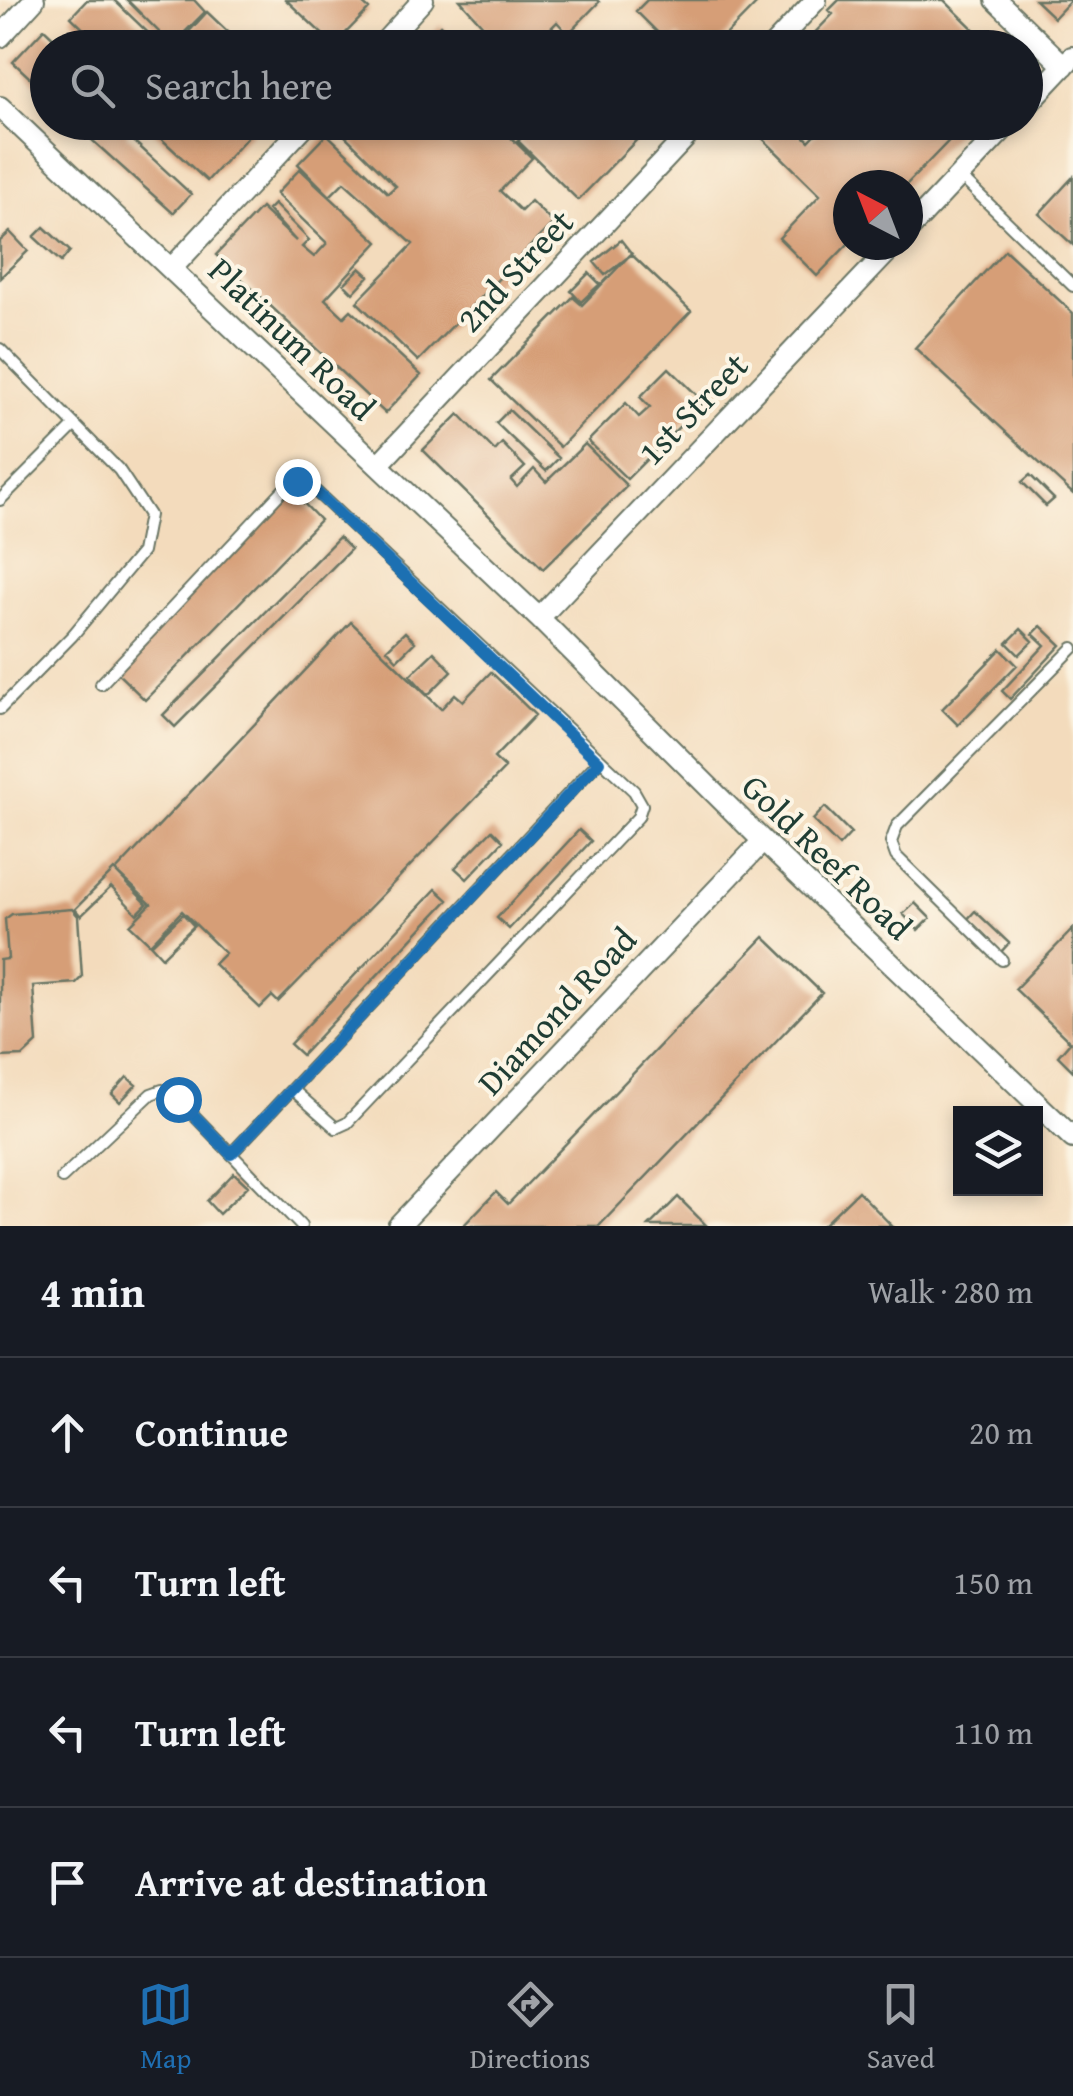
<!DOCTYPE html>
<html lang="en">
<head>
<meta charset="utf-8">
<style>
	:root { --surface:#171b24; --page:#242831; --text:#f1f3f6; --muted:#9ea1a6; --line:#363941; --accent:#1f6fb2 }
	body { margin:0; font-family:"Gentium Book Plus",serif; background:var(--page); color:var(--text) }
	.controls { position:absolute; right:30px; bottom:30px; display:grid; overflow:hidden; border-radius:0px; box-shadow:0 5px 15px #0003 }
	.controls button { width:90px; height:90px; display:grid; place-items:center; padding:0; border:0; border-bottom:2px solid var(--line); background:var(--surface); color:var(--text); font:50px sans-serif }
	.compass { position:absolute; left:833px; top:170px; width:90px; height:90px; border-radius:50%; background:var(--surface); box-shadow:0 5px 15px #0003; rotate:318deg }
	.stop { position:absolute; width:30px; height:30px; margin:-22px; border:8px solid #1f6fb2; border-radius:50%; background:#fff }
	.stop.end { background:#1f6fb2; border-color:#fff; box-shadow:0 2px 10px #0008 }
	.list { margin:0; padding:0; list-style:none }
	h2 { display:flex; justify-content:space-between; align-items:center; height:130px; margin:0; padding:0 40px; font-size:42px }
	h2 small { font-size:32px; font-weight:400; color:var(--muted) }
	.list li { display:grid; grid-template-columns:65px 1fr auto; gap:30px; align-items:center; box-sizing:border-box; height:150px; padding:0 40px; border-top:2px solid var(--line) }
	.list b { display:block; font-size:38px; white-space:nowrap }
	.list em { font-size:32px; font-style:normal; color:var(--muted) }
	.icon { flex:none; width:55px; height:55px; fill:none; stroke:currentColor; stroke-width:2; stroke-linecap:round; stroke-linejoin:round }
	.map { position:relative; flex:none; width:1073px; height:1226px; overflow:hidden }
	.search { position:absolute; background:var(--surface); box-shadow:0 5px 15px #0003; left:30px; right:30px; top:30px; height:110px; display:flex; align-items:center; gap:25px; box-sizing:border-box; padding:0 35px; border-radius:55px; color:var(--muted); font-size:38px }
	.sheet { height:730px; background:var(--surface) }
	nav { display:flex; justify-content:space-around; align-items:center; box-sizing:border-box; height:140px; border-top:2px solid var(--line); background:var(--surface); font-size:28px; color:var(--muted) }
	nav a { display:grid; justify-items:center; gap:5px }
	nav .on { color:var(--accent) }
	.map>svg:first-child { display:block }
	.building { fill:#d69e77 }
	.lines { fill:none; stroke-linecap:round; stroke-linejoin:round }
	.lane-casing { stroke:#697464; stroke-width:14 }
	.street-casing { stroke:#697464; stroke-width:24 }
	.lane { stroke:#fff; stroke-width:10 }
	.street { stroke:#fff; stroke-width:20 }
	.route { stroke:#1f6fb2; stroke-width:12 }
	.labels { text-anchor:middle; stroke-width:8; stroke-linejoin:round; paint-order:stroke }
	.street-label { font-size:35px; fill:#1f3d34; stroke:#fcf5e5 }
</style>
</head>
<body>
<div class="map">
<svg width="1073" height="1226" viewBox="0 0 1073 1226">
	<rect width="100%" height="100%" fill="#fcf5e5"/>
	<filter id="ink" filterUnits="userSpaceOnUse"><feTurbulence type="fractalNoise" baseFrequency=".01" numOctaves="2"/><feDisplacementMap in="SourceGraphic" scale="20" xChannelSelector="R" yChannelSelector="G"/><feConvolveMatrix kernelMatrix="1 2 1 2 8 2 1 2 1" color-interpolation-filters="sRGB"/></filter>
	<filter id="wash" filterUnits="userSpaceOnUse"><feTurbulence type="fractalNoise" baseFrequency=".0048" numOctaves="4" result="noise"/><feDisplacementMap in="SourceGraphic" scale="40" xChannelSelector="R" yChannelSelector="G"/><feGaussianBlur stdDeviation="2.25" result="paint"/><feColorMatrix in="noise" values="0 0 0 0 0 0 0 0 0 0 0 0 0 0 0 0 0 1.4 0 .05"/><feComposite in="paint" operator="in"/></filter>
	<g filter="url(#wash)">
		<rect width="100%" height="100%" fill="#f3dbbc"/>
		<g id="blocks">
			<path class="building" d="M87,0H114L164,48H103L71,17Z
				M127,0H194L205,12L172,45Z
				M286,0H359L369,9L334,45Z
				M460,0H597L599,2L568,34L557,22L531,48H503Z
				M647,0H760L713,48H690L679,36L670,45L636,11Z
				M839,0H944L993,48H800L833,14L829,10Z
				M1035,0H1071L1054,18Z
				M207,12L245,48H174Z
				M440,25L463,48H417Z
				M44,29L64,48H48V95L13,62Z
				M104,122H136L126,134L191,194L173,213L92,140Z
				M162,122H261L207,181L154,132Z
				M344,122H495L532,158L500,191L521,211L531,201L553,223L418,361L357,302L413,244L344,182L330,196L298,164L327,134L388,193L396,186L338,129Z
				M537,122H654L578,200L518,141Z
				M746,122H790L809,141L827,122H967L906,185H848V244L817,276L779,238L820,195Z
				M300,169L378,242L325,299L344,317L351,310L421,375L385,413L216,255L261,208L296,241L268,210L274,204L309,240L302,247L314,257L327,243L276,194Z
				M1073,177V245L1039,214Z
				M44,227L70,251L61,262L34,237Z
				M10,232L28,251L0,278V241Z
				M621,240L632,254L605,275L594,262Z
				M1005,250L1073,313V494L915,348Z
				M631,254L691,311L560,447L491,380L573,297L582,305Z
				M360,268L369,276L353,293L344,284Z
				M589,273L600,284L581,302L571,291Z
				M669,368L704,402L627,479L588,441L626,403L639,417L650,407L640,397Z
				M509,410L559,458L546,471L496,423Z
				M459,414L495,451L502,443L525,467L511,480L517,487L534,469L546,482L585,444L627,486L543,569L423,450Z
				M1030,475L1054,499L1046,506L1022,482Z
				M291,490L320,520L145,700L115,671Z
				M339,537L351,549L175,727L163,715Z
				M351,622L441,709L455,694L463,701L491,672L535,715L494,758L505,768L278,1002L272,996L260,1008L214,964L225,953L182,911L150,944L130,925L151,904L116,871Z
				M1041,626L1061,645L1010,699L1002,691L1045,645L1033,634Z
				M1021,629L1033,641L1019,655L1007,643Z
				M405,632L415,642L397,660L387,649Z
				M1001,649L1017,665L958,725L942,709Z
				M434,652L452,671L428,695L410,675Z
				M825,807L851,833L839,846L813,820Z
				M492,830L503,841L467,879L455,868Z
				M579,830L591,841L509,929L497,918Z
				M114,870L147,904L137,914L111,887L81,916L75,909Z
				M436,889L448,900L302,1055L290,1044Z
				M915,903L930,918L918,930L903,914Z
				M72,909L78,916L82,977L76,983L33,986L37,1043L23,1056L0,1057V960L8,959L5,919L12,914Z
				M975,911L1009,943L1000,953L966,921Z
				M183,914L194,926L162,957L151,945Z
				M1073,929V1071L1058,1056L1070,1042L1015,989Z
				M764,937L822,993L599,1226H463L496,1192L508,1204Z
				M127,1077L136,1085L120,1102L112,1094Z
				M234,1173L248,1186L219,1214L207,1201Z
				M858,1191L892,1226H822Z
				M678,1197L707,1226H649Z"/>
		</g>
	</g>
	<g filter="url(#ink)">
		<use href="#blocks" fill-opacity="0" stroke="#697464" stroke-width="2.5"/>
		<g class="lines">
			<g class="lane-casing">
				<path id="lane" d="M960,176L1073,286
					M0,349L119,470L149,515L142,552L72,636L0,709
					M0,500L75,425
					M101,684L285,488L297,481L308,484L634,791L642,805L638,817L347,1123L336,1128L292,1089
					M1002,960L896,856L891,842L897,826L1073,648
					M231,1154L599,761
					M62,1178L151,1094L162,1090L178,1099L301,1226"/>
			</g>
			<g class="street-casing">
				<path id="street" d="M996,0L1064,66
					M0,37L34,0
					M379,48L423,0
					M771,48L816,0
					M1026,106L1072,57
					M0,107L539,618L763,841L1073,1138
					M908,230L1010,122
					M171,269L308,122
					M378,465L700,122
					M539,618L894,245
					M398,1226L763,841"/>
			</g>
			<use href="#lane" class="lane"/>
			<use href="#street" class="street"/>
		</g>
	</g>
	<g class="lines" filter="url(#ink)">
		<path class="route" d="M178,1099L231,1154L599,762L308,484L297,481"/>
	</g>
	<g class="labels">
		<g class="street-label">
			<text transform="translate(515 271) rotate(-47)" y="12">2nd Street</text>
			<text transform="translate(292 339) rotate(44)" y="12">Platinum Road</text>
			<text transform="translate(693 409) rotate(-46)" y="12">1st Street</text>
			<text transform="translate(827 857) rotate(44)" y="12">Gold Reef Road</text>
			<text transform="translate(557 1011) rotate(-47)" y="12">Diamond Road</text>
		</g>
	</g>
</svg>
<div class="controls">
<button><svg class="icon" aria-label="layers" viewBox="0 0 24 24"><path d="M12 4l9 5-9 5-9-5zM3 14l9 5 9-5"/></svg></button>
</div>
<svg class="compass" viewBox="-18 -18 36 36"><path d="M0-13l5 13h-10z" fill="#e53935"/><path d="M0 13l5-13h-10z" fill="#9ea1a6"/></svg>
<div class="stop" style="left:178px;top:1099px"></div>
<div class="stop end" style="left:297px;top:481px"></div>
<div class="search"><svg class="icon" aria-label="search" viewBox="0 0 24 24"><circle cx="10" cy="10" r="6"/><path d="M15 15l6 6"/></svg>Search here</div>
</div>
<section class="sheet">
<h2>4 min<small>Walk · 280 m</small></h2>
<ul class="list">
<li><svg class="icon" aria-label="ahead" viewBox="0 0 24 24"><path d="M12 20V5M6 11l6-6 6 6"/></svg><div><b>Continue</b></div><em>20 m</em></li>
<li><svg class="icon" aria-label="left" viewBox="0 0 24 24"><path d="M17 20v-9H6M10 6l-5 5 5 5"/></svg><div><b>Turn left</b></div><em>150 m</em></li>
<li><svg class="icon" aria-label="left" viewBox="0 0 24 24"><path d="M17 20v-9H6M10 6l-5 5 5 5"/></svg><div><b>Turn left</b></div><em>110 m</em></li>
<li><svg class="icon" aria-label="arrive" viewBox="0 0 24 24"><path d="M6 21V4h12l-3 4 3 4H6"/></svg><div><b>Arrive at destination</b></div></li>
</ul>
</section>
<nav>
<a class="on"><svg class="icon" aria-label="map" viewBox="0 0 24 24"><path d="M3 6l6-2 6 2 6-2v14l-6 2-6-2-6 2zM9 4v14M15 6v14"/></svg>Map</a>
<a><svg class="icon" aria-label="directions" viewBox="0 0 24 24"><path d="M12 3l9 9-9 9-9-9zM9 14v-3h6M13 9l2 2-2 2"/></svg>Directions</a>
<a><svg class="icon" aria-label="saved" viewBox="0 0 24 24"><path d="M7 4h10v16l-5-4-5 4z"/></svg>Saved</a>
</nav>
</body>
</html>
